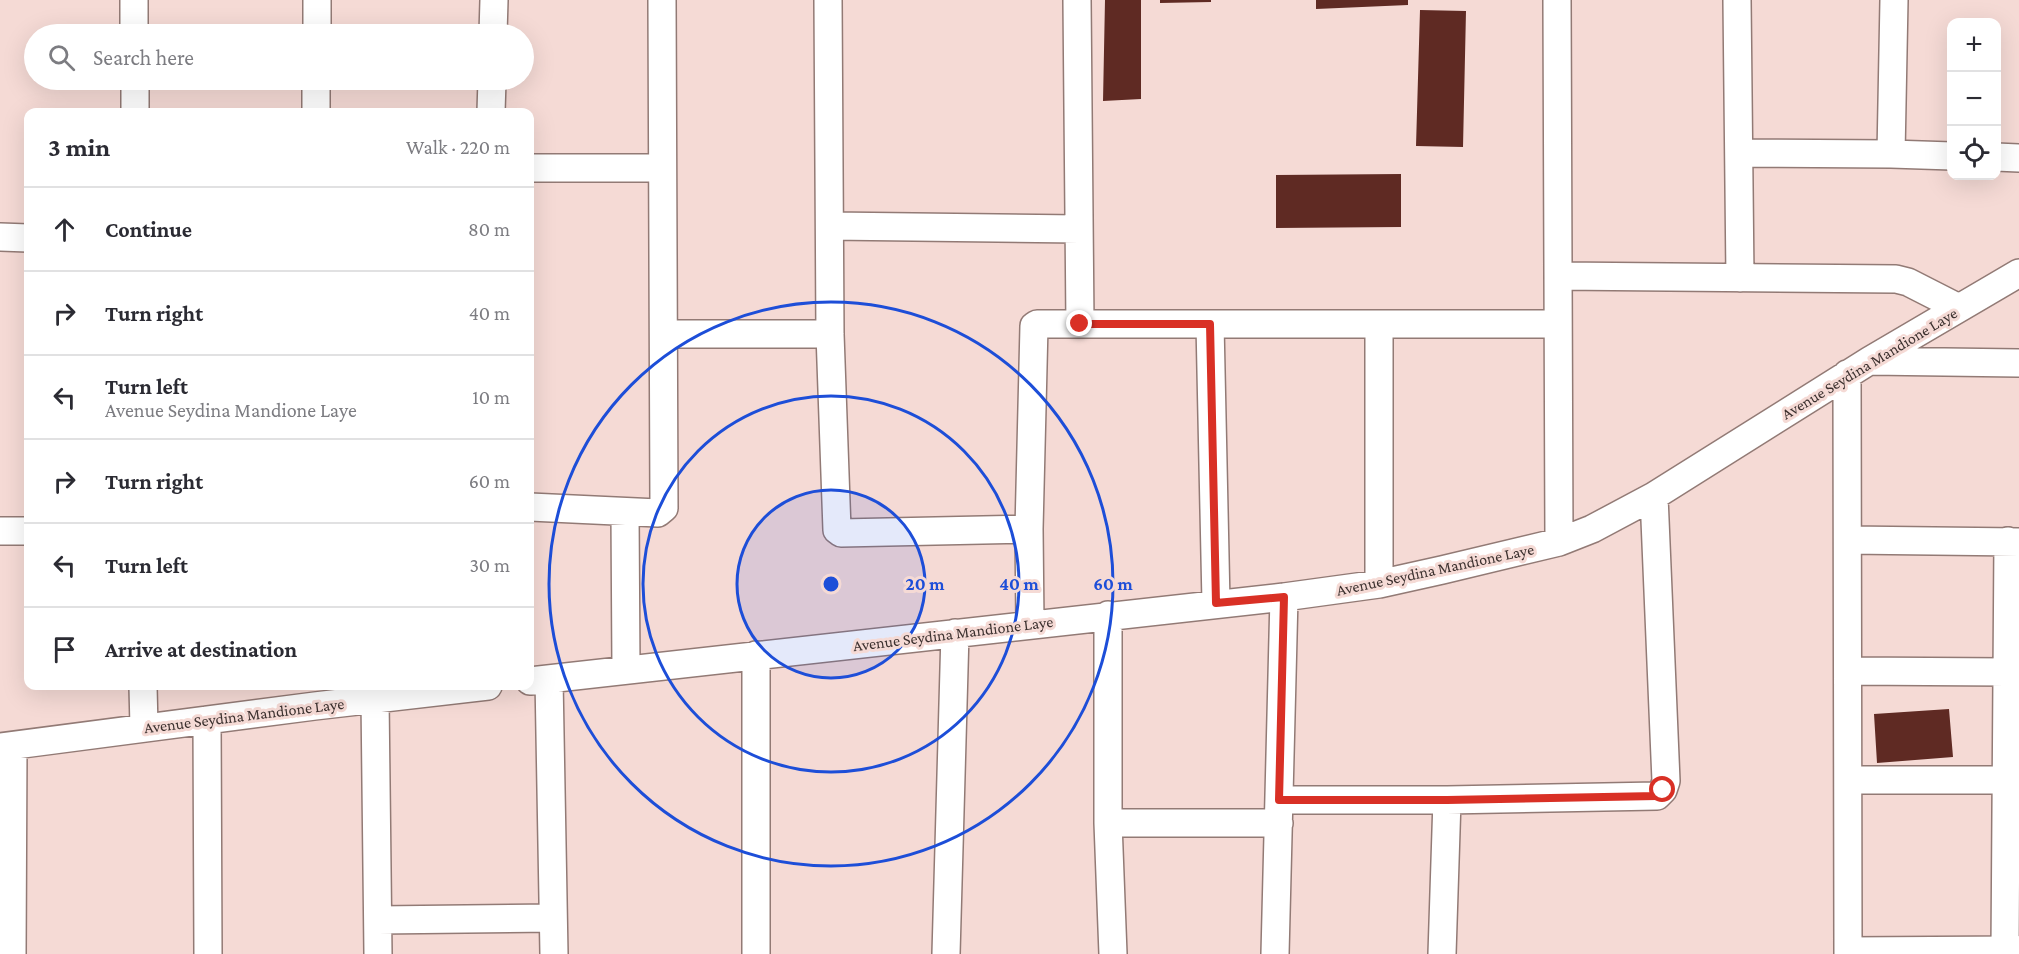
<!DOCTYPE html>
<html lang="en">
<head>
<meta charset="utf-8">
<style>
	:root { --surface:#fff; --page:#f2f2f3; --text:#2b2b33; --muted:#7c7c81; --line:#e1e1e2 }
	body { margin:0; font-family:"Crimson Pro",serif; background:var(--page); color:var(--text) }
	.controls { position:absolute; right:18px; top:18px; display:grid; overflow:hidden; border-radius:12px; box-shadow:0 6px 24px #0002 }
	.controls button { width:54px; height:54px; display:grid; place-items:center; padding:0; border:0; border-bottom:2px solid var(--line); background:var(--surface); color:var(--text); font:30px sans-serif }
	.stop { position:absolute; width:18px; height:18px; margin:-14px; border:4px solid #d93025; border-radius:50%; background:#fff }
	.stop.end { background:#d93025; border-color:#fff; box-shadow:0 2px 6px #0008 }
	.list { margin:0; padding:0; list-style:none }
	h2 { display:flex; justify-content:space-between; align-items:center; height:78px; margin:0; padding:0 24px; font-size:26px }
	h2 small { font-size:20px; font-weight:400; color:var(--muted) }
	.list li { display:grid; grid-template-columns:39px 1fr auto; gap:18px; align-items:center; box-sizing:border-box; height:84px; padding:0 24px; border-top:2px solid var(--line) }
	.list b { display:block; font-size:22px; white-space:nowrap }
	.list p { margin:0; font-size:20px; white-space:nowrap; color:var(--muted) }
	.list em { font-size:20px; font-style:normal; color:var(--muted) }
	.icon { flex:none; width:33px; height:33px; fill:none; stroke:currentColor; stroke-width:2; stroke-linecap:round; stroke-linejoin:round }
	.map { position:relative; flex:none; width:2019px; height:954px; overflow:hidden }
	.search { position:absolute; background:var(--surface); box-shadow:0 6px 24px #0002; left:24px; top:24px; width:510px; height:66px; display:flex; align-items:center; gap:15px; box-sizing:border-box; padding:0 21px; border-radius:33px; color:var(--muted); font-size:22px }
	.panel { position:absolute; background:var(--surface); box-shadow:0 6px 24px #0002; left:24px; top:108px; width:510px; height:582px; border-radius:12px }
	.map>svg:first-child { display:block }
	.building { fill:#5f2a23 }
	.lines { fill:none; stroke-linecap:round; stroke-linejoin:round }
	.minor-casing { stroke:#927a75; stroke-width:30 }
	.minor { stroke:#fff; stroke-width:27 }
	.route { stroke:#d93025; stroke-width:8 }
	.ring { fill:none; stroke:#1d4ed8; stroke-width:3 }
	.labels { text-anchor:middle; stroke-width:6; stroke-linejoin:round; paint-order:stroke }
	.street-label { font-size:16px; fill:#3c312f; stroke:#f5dad5 }
	.centre { fill:#1d4ed8; stroke:#f5dad5; stroke-width:3 }
	.ring-label { font-size:18px; text-anchor:middle; font-weight:bold; fill:#1d4ed8; stroke:#f5dad5; stroke-width:6; stroke-linejoin:round; paint-order:stroke }
</style>
</head>
<body>
<div class="map">
<svg width="2019" height="954" viewBox="0 0 2019 954">
	<rect width="100%" height="100%" fill="#f5dad5"/>
	<path class="building" d="M1105,0H1141V99L1103,101Z
		M1160,0H1211V2L1160,3Z
		M1316,0H1408V5L1316,9Z
		M1420,10L1466,11L1463,147L1416,146Z
		M1401,174V227L1276,228V175Z
		M1949,709L1953,757L1877,763L1874,714Z"/>
	<g class="lines">
		<g class="minor-casing">
			<path id="minor" d="M134,0V34
				M828,0L830,334L837,530L841,533L1029,529
				M1077,0L1080,324
				M1557,0L1559,542
				M1737,0L1740,278
				M1894,0L1891,154L1952,156
				M317,34V0
				M493,34L494,0
				M135,80V112
				M316,112V80
				M491,112L492,80
				M1739,153L1891,154
				M1996,157L2019,158
				M530,168H662
				M830,226L1079,229
				M0,237L28,238
				M1558,276L1896,279L1908,282L1959,308
				M1210,324L1216,603
				M1379,324V584
				M664,334H830
				M1870,361L2019,363
				M1847,374L1848,954
				M530,507L658,513L664,508L662,0
				M625,512L626,670
				M0,531H28
				M1848,540L2019,542
				M1108,615V823L1113,954
				M1030,624L1029,529L1034,326L1037,324H1558
				M756,655V954
				M1848,671L2007,672
				M549,679L554,954
				M530,681L1284,597L1379,584L1442,570L1559,542L1592,529L1654,496L1869,361L2019,273
				M143,686L144,728
				M375,698L378,954
				M207,720L208,954
				M0,747L315,706L488,686
				M1848,780H2006
				M1279,800H1447L1657,796L1663,790L1666,781L1654,496
				M1108,823H1279
				M378,920L553,918
				M2005,950L2008,541
				M1848,951L2019,950
				M12,954L13,746
				M946,954L955,633
				M1275,954L1284,597
				M1442,954L1447,800"/>
		</g>
		<use href="#minor" class="minor"/>
	</g>
	<g class="lines">
		<path class="route" d="M1080,324H1210L1216,603L1284,597L1279,800H1447L1657,796L1663,790"/>
	</g>
	<circle cx="831" cy="584" r="94" fill="#1d4ed8" fill-opacity=".12"/>
	<g class="ring">
		<circle cx="831" cy="584" r="94"/>
		<circle cx="831" cy="584" r="188"/>
		<circle cx="831" cy="584" r="282"/>
	</g>
	<g class="labels">
		<g class="street-label">
			<text transform="translate(1869 363) rotate(-31)" y="6">Avenue Seydina Mandione Laye</text>
			<text transform="translate(1435 569) rotate(-12)" y="6">Avenue Seydina Mandione Laye</text>
			<text transform="translate(953 633) rotate(-7)" y="6">Avenue Seydina Mandione Laye</text>
			<text transform="translate(244 715) rotate(-7)" y="6">Avenue Seydina Mandione Laye</text>
		</g>
	</g>
	<circle cx="831" cy="584" r="9" class="centre"/>
	<g class="ring-label">
		<text x="925" y="590">20 m</text>
		<text x="1019" y="590">40 m</text>
		<text x="1113" y="590">60 m</text>
	</g>
</svg>
<div class="controls">
<button>+</button>
<button>−</button>
<button><svg class="icon" aria-label="locate" viewBox="0 0 24 24"><circle cx="12" cy="12" r="6"/><path d="M12 2v4M12 18v4M2 12h4M18 12h4"/></svg></button>
</div>
<div class="stop" style="left:1663px;top:790px"></div>
<div class="stop end" style="left:1080px;top:324px"></div>
<div class="search"><svg class="icon" aria-label="search" viewBox="0 0 24 24"><circle cx="10" cy="10" r="6"/><path d="M15 15l6 6"/></svg>Search here</div>
<section class="panel">
<h2>3 min<small>Walk · 220 m</small></h2>
<ul class="list">
<li><svg class="icon" aria-label="ahead" viewBox="0 0 24 24"><path d="M12 20V5M6 11l6-6 6 6"/></svg><div><b>Continue</b></div><em>80 m</em></li>
<li><svg class="icon" aria-label="right" viewBox="0 0 24 24"><path d="M7 20v-9h11M14 6l5 5-5 5"/></svg><div><b>Turn right</b></div><em>40 m</em></li>
<li><svg class="icon" aria-label="left" viewBox="0 0 24 24"><path d="M17 20v-9H6M10 6l-5 5 5 5"/></svg><div><b>Turn left</b><p>Avenue Seydina Mandione Laye</p></div><em>10 m</em></li>
<li><svg class="icon" aria-label="right" viewBox="0 0 24 24"><path d="M7 20v-9h11M14 6l5 5-5 5"/></svg><div><b>Turn right</b></div><em>60 m</em></li>
<li><svg class="icon" aria-label="left" viewBox="0 0 24 24"><path d="M17 20v-9H6M10 6l-5 5 5 5"/></svg><div><b>Turn left</b></div><em>30 m</em></li>
<li><svg class="icon" aria-label="arrive" viewBox="0 0 24 24"><path d="M6 21V4h12l-3 4 3 4H6"/></svg><div><b>Arrive at destination</b></div></li>
</ul>
</section>
</div>
</body>
</html>
